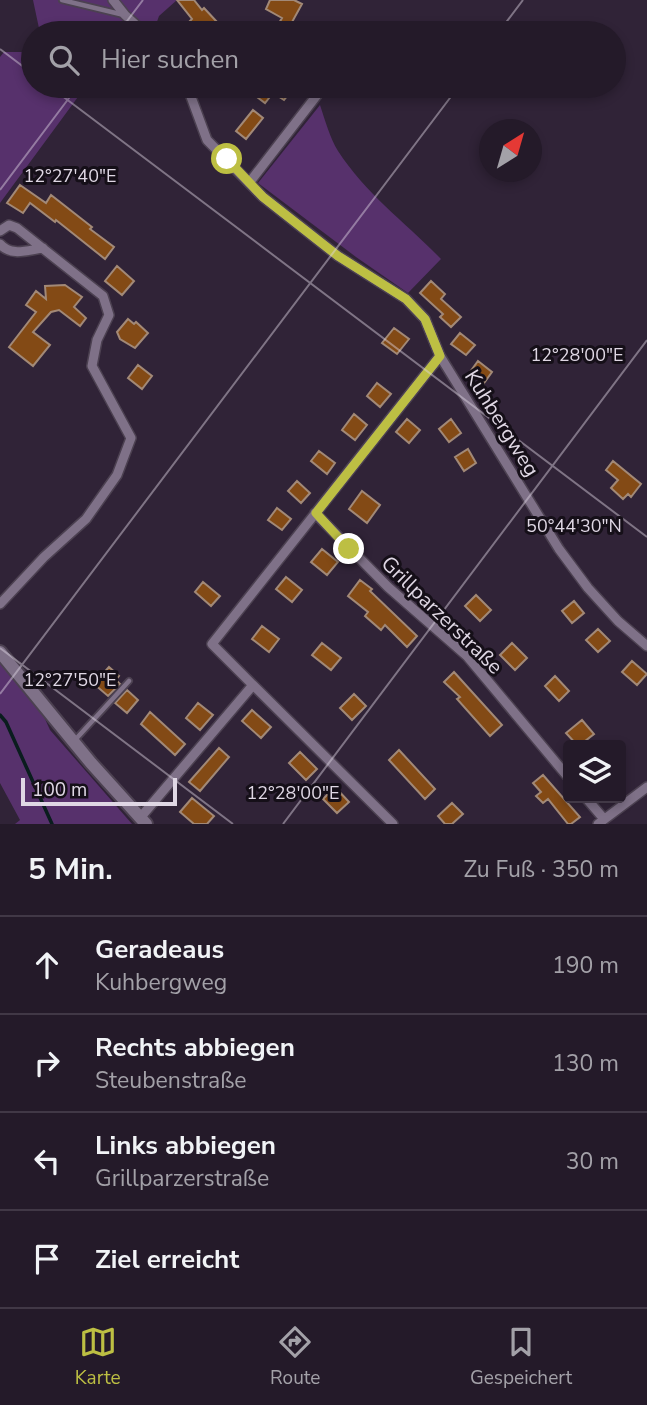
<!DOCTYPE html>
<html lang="de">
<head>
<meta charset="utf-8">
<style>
	:root { --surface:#241a29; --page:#302735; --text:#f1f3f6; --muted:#a3a1a8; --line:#413846; --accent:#bdbf43 }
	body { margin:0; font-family:"Nunito Sans",sans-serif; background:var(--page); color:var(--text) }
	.controls { position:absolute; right:21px; bottom:21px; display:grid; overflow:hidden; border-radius:7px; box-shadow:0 4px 10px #0003 }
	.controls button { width:63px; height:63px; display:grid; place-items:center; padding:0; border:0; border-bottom:2px solid var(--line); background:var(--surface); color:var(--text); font:35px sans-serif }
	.compass { position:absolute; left:479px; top:119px; width:63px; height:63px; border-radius:50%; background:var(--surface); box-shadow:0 4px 10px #0003; rotate:37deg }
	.scale { position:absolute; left:21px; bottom:18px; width:156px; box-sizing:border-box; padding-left:7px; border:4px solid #dfd7e4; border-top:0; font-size:19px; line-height:24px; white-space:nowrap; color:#dfd7e4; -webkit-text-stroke:5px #150f18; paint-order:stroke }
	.stop { position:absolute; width:21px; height:21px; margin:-16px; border:5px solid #bdbf43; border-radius:50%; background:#fff }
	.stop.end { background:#bdbf43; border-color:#fff; box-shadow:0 2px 7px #0008 }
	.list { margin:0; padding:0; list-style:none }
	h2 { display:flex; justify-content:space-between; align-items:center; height:91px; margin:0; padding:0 28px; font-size:30px }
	h2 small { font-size:23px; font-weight:400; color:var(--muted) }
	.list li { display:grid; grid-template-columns:46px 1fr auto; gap:21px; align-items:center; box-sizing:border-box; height:98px; padding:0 28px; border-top:2px solid var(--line) }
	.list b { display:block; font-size:26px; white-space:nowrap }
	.list p { margin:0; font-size:23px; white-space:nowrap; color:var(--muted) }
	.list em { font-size:23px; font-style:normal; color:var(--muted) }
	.icon { flex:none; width:38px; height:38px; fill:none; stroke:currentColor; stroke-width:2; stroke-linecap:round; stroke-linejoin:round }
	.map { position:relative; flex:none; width:647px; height:824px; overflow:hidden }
	.search { position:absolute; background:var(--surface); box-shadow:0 4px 10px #0003; left:21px; right:21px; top:21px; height:77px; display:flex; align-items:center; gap:18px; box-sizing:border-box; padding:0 24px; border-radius:38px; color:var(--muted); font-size:26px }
	.sheet { height:483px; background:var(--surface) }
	nav { display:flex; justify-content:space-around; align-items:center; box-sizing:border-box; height:98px; border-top:2px solid var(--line); background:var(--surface); font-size:19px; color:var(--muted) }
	nav a { display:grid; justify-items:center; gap:4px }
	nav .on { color:var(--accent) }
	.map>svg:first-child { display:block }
	.green { fill:#57316c }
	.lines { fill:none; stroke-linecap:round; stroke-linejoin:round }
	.stream { stroke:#0a1d1e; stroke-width:3.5 }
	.building { fill:#834a15; stroke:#a28977; stroke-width:2 }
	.service-casing { stroke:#4c4151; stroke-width:8 }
	.minor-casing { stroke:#4c4151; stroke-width:12 }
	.secondary-casing { stroke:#4c4151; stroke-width:16 }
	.service { stroke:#7f7188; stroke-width:4.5 }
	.minor { stroke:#7f7188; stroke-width:9 }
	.secondary { stroke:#7f7188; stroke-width:12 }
	.route { stroke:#bdbf43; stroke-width:9 }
	.ticks { fill:none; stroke:#dfd7e4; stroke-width:2; stroke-opacity:0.45 }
	.labels { text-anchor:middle; stroke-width:6; stroke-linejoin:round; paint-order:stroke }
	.street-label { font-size:21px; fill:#dfd7e4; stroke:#150f18 }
	.ticks-label { font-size:18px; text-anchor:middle; fill:#dfd7e4; stroke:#150f18; stroke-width:6; stroke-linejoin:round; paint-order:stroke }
</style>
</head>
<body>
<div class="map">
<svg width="647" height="824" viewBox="0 0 647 824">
	<rect width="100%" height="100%" fill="#302337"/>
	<path class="green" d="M33,0H177L159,16L153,33H40Z
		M4,52H33V86H86L0,203V57Z
		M320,105C325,120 330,138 338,151C366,194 406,223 441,259L408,293L356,257L258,183Z
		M0,652L41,710L50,730L132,824H15L20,820L0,783Z"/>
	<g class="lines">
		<path class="stream" d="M0,715L6,722L52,824"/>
	</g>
	<path class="building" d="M177,0H194L202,10L204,8L217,22L204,33H200L189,22L192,19Z
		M270,0H294L302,4L286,33H273L282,18L266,9Z
		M264,86H286L292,90L284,100L273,93L265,103L257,97Z
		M253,110L263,118L246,139L236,131Z
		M20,185L46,203L51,195L92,227L90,229L114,247L105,259L56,220L55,222L30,203L23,213L7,203Z
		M117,266L134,281L122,295L105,281Z
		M431,281L445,294L441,299L461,317L451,327L440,317L443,314L420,293Z
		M65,285L82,297L74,307L86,318L80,326L59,310L51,312L33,332L50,345L33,366L9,347L36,312L26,305L36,291L46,299L45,286Z
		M128,319L134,324L136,322L148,333L135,348L120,339L117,332Z
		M394,328L409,339L397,354L382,343Z
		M460,333L475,345L466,355L451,344Z
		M478,361L492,372L484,383L470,372Z
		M138,365L152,376L142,389L128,378Z
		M377,383L391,394L380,407L367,396Z
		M354,414L367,425L355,440L342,430Z
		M407,419L420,430L409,443L396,432Z
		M451,419L461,433L449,442L439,429Z
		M468,449L476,463L464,471L455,457Z
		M319,451L335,463L327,474L311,461Z
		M613,461L641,484L631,497L628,494L623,499L611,488L618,480L606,470Z
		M297,481L310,493L301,503L288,491Z
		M362,491L380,505L367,523L349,509Z
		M277,508L291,519L282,530L268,520Z
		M322,549L338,562L327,575L311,562Z
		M286,577L302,590L292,602L276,589Z
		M360,580L372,589L370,591L417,636L407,647L385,625L381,630L365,616L368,612L348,596Z
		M203,582L220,596L211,606L195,592Z
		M476,595L491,610L480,621L465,606Z
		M574,601L584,613L572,623L562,611Z
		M262,626L279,639L269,652L252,639Z
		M598,629L610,641L598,652L586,640Z
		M322,643L341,658L331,670L312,655Z
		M512,643L527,658L515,670L500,655Z
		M632,661L647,674L637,685L622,672Z
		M109,667L119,676L116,680L120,684L108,696L94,684Z
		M454,672L502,725L490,736L457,699L460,697L444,682Z
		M555,676L569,691L559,701L545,686Z
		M127,690L138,700L127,713L115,703Z
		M354,694L366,706L352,720L340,708Z
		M198,703L213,715L200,730L186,718Z
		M252,710L271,727L261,738L242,721Z
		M150,712L185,744L175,755L141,724Z
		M582,720L594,734L580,745H577L566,733Z
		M219,748L229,757L200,791L189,782Z
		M399,750L435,789L425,799L389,760Z
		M300,752L317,769L306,780L289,763Z
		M543,775L580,817L571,824H568L548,799L543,803L536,796L541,792L533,783Z
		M335,787L349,802L337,813L323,799Z
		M192,798L214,816L207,824H194L180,812Z
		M452,803L463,814L452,824H445L438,816Z"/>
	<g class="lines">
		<g class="service-casing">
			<path id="service" d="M62,0L124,15
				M75,740L129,681"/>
		</g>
		<g class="minor-casing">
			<path id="minor" d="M113,0L125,15L145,33
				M187,86L207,140L263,197L338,256L406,299L425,319L440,356L559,549L588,588L618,621L647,646
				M249,183L324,86
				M0,231L9,225L17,228L103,296L109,315L97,340L92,366L131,438L117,475L86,519L44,557L0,604
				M0,244C11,257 28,250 43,248
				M315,513L388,587L467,656L568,777
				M253,685L393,824
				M586,798L604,819
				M140,818L253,685L212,644L440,356
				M598,824L647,787"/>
		</g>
		<g class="secondary-casing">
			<path id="secondary" d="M0,652L91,763L146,824"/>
		</g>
		<use href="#service" class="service"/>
		<use href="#minor" class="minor"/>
		<use href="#secondary" class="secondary"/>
	</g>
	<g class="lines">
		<path class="route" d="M227,159L263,197L338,256L406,299L425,319L440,356L316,513L349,549"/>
	</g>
	<path class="ticks" d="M118,33L143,0M498,33L523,0M0,49L33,74M49,86L647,537M0,190L78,86M0,648L233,824M0,694L459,86M283,824L647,340"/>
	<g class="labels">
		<g class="street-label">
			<text transform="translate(502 423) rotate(58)" y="7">Kuhbergweg</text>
			<text transform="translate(442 615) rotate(44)" y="7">Grillparzerstraße</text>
		</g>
	</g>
	<g class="ticks-label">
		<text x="70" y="182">12°27'40"E</text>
		<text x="577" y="361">12°28'00"E</text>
		<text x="574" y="532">50°44'30"N</text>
		<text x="70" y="686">12°27'50"E</text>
		<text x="293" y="799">12°28'00"E</text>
	</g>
</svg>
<div class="controls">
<button><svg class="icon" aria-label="layers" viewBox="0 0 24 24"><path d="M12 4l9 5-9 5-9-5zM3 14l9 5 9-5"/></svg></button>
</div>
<svg class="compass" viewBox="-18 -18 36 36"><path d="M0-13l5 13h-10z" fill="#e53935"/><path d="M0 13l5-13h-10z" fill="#a3a1a8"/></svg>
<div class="scale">100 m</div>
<div class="stop" style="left:227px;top:159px"></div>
<div class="stop end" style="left:349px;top:549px"></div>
<div class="search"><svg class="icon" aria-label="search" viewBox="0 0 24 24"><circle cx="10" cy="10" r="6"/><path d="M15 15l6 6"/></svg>Hier suchen</div>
</div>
<section class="sheet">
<h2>5 Min.<small>Zu Fuß · 350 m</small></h2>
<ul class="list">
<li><svg class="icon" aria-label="ahead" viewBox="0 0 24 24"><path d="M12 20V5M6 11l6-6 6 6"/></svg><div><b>Geradeaus</b><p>Kuhbergweg</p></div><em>190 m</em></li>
<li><svg class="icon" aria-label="right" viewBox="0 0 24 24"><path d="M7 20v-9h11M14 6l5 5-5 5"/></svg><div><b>Rechts abbiegen</b><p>Steubenstraße</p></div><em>130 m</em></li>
<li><svg class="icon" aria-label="left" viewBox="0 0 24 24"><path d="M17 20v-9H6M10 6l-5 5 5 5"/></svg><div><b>Links abbiegen</b><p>Grillparzerstraße</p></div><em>30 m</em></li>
<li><svg class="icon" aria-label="arrive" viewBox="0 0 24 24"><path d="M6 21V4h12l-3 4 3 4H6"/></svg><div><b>Ziel erreicht</b></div></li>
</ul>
</section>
<nav>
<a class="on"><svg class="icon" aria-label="map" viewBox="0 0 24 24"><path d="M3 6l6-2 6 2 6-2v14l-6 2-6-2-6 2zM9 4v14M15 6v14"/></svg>Karte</a>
<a><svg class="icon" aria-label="directions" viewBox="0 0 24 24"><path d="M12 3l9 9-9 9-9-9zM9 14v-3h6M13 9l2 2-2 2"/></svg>Route</a>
<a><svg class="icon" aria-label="saved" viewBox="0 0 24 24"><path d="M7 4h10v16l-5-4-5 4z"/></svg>Gespeichert</a>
</nav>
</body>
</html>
